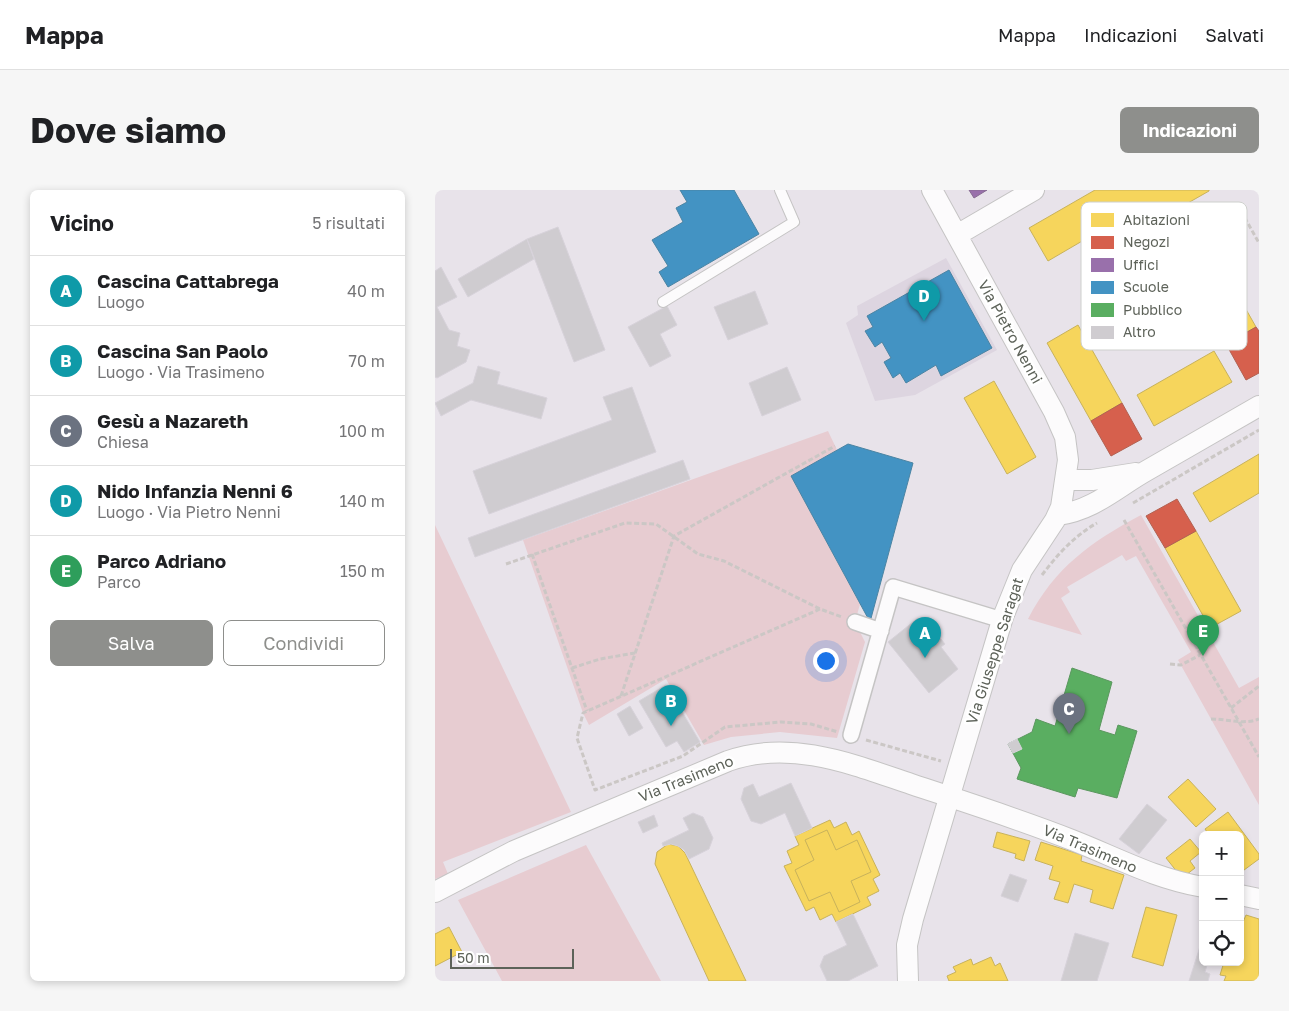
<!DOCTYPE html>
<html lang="it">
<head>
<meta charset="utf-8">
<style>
	:root { --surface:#fff; --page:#f6f6f6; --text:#202124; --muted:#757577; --line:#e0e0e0; --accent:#8e8f8c }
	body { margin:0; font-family:"Golos Text",sans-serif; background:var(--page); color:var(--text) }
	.controls { position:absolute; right:15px; bottom:15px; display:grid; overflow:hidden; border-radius:8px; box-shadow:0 2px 8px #0003 }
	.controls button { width:45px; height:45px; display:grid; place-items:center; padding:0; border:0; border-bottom:1px solid var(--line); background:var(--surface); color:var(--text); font:25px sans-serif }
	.scale { position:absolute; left:15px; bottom:12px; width:124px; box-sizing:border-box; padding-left:5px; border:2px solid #5d6259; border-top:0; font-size:14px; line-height:18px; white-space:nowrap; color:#5d6259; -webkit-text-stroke:4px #fff; paint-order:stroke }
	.you { position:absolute; left:390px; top:470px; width:18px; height:18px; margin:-12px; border:4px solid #fff; border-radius:50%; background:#1a73e8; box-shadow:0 0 0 8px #1a73e833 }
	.badge { display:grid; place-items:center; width:32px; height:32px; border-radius:50%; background:var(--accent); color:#fff; font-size:16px; font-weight:700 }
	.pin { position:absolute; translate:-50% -41px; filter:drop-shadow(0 1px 2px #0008) }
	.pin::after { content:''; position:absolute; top:26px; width:18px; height:15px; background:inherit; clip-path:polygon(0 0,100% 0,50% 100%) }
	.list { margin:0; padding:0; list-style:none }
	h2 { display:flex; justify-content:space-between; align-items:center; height:65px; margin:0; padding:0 20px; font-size:21px }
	h2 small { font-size:16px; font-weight:400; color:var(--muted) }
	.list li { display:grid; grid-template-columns:32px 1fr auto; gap:15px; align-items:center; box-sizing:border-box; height:70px; padding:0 20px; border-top:1px solid var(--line) }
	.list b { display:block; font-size:19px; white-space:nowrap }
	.list p { margin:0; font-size:16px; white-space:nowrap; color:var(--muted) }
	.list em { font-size:16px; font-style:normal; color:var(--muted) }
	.actions { display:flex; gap:10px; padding:15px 20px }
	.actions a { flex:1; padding:11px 0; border:1px solid var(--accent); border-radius:8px; text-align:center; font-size:18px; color:var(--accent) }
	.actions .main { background:var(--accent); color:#fff }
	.icon { flex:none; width:28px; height:28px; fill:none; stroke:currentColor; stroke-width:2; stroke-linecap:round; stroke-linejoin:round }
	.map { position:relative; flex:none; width:824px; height:791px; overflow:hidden; border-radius:8px }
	header { display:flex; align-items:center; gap:30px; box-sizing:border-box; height:70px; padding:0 25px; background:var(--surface); border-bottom:1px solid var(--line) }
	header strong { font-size:24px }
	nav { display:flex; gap:28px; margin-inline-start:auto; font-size:18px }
	.intro { display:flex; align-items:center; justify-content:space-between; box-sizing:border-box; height:120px; padding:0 30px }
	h1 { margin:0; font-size:35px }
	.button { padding:12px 22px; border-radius:8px; background:var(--accent); color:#fff; font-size:18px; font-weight:700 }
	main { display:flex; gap:30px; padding:0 30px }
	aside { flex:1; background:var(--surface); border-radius:8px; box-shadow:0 2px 8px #0003 }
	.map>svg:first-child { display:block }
	.education { fill:#ddd5e0 }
	.green { fill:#e7ccd1 }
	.homes { fill:#f6d55c; stroke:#c8b25b }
	.shops { fill:#d6604d; stroke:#b26151 }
	.offices { fill:#9970ab; stroke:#876c92 }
	.schools { fill:#4393c3; stroke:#4b84a3 }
	.public { fill:#5aae61; stroke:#5b975f }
	.building { fill:#cfccd0; stroke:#d7d2da }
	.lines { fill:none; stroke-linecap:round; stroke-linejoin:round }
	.service-casing { stroke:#c5c4c4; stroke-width:12 }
	.pedestrian-casing { stroke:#c5c4c4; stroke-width:18 }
	.minor-casing { stroke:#c5c4c4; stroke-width:22 }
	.path { stroke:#cbc7c5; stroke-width:3; stroke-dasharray:5 2.5; stroke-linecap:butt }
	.service { stroke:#fcfbfc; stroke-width:10 }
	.pedestrian { stroke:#fcfbfc; stroke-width:15 }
	.minor { stroke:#fcfbfc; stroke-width:20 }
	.labels { text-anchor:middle; stroke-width:5; stroke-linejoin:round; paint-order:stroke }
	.street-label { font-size:15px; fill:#5d6259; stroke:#fff }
	.key { fill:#fff; stroke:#ced0cd; stroke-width:1 }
	.key-label { font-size:14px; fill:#5d6259 }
</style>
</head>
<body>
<header>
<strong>Mappa</strong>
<nav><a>Mappa</a><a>Indicazioni</a><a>Salvati</a></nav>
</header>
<div class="intro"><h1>Dove siamo</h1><a class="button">Indicazioni</a></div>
<main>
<aside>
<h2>Vicino<small>5 risultati</small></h2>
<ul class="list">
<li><span class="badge" style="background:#0f9aa8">A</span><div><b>Cascina Cattabrega</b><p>Luogo</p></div><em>40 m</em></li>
<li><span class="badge" style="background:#0f9aa8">B</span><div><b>Cascina San Paolo</b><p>Luogo · Via Trasimeno</p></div><em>70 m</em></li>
<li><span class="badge" style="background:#6b7280">C</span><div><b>Gesù a Nazareth</b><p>Chiesa</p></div><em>100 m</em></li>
<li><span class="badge" style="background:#0f9aa8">D</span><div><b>Nido Infanzia Nenni 6</b><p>Luogo · Via Pietro Nenni</p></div><em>140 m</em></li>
<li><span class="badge" style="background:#2e9e5b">E</span><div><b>Parco Adriano</b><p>Parco</p></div><em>150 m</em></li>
</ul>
<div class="actions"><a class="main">Salva</a><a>Condividi</a></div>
</aside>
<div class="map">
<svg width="824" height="791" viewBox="0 0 824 791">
	<rect width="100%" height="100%" fill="#e8e3ea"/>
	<path class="education" d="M511,68L562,160L480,205L440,211L411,133L423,125L422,116Z"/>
	<path class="green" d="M393,241L402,260L356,286L425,414L420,432L430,452L402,548L345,542L296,547L269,555L231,489L154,535L148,523L88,350Z
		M706,325L804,498L824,487V615L743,470L756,462L701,366L691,371L687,365L632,397L635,402L626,408L647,445L593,429C620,377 656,352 706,325Z
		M0,335L136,622L8,672L13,684L0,689Z
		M151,655L226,791H67L23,710Z"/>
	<path class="homes" d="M660,0H774V1L716,34L712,26L696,35L690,26L613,71L594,38Z
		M777,59L821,137L791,154L746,76Z
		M643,135L687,213L656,231L612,153Z
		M779,161L797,192L719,236L702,205Z
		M559,191L601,267L572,284L529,208Z
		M824,264V303L775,332L758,303Z
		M761,341L806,421L775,438L730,358Z
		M753,589L781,619L761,637L733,607Z
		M793,622L824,664V669L805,683V645H774L770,639Z
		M395,630L399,638L411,632L417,645L424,641L445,685L438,689L444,701L432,707L436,715L401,732L397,724L385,730L379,717L371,721L349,676L357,673L352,661L364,655L360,646Z
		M392,640L401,660L422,650L436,682L416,691L425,712L404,722L395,702L374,711L360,680L379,670L370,650Z
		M562,642L595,651L589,671L580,668L581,664L558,657Z
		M755,649L766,662L755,671L760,678L747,688L731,668Z
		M606,652L647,665L646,671L689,685L678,719L655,712L658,700L639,694L633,713L619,709L625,692L614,689L618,676L600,670Z
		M233,654L243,656L250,663L311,791H274L220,674L222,662Z
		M711,717L742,725L728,776L697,767Z
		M811,725L824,729V791H789L791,786L785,785L789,772H805V739Z
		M14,737L27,762L0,776V744Z
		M556,767L560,776L565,773L573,791H514L512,786L521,782L518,777L536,769L538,775Z"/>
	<path class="shops" d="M821,137L824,141V183L811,190L791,154Z
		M687,213L707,249L676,266L656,231Z
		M742,309L761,341L730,358L711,326Z"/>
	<path class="offices" d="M534,0H552L539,8Z"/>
	<path class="schools" d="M245,0H299L324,44L233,97L224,82L233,76L217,50L248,32L241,18L252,12Z
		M514,80L557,158L506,186L501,175L471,193L465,183L458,188L449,172L456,168L447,152L440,157L430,141L438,137L432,126Z
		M413,254L478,273L435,432L356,286Z"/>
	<path class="public" d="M637,478L677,492L664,540L680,545L683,535L702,541L682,608L643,598L640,607L582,589L586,578L573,554L597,542L601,529L620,536Z"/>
	<path class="building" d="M123,37L170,160L139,172L92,49Z
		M92,49L99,69L33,107L23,89Z
		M6,77L22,107L2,117L14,140L25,143L22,156L35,160L31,172L2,188L0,187V81Z
		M320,101L333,134L293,150L279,117Z
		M232,116L242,135L225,144L236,166L215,177L193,137Z
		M43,176L65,182L62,194L112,208L106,229L36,210L6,226L0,213L38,193Z
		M352,177L366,210L327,226L314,193Z
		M197,197L221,262L54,324L38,281L177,230L168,207Z
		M248,270L255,289L40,367L33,348Z
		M483,428L497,446L501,443L510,454L506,457L523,479L494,503L453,452Z
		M231,495L265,552L249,562L242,551L231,557L204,511Z
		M195,516L208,538L194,546L182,524Z
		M582,549L587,559L578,563L573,554Z
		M356,593L377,638L360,646L350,623L326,634L316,631L306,609L309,598L318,594L324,607Z
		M712,614L732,630L704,664L684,649Z
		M258,623L268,627L278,648L274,659L254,669L249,660L243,656L236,654L228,656L227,653L254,640L248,628Z
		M219,625L223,636L208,643L203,632Z
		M575,684L592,690L583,712L566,706Z
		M418,724L443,776L413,791H392L385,776L389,766L412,755L401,732Z
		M640,743L674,753L662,791H626Z
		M768,747V772H773L770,782L775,784L773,791H754Z"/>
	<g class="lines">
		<g class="service-casing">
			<path id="service" d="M228,112L359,32L345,0"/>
		</g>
		<g class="pedestrian-casing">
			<path id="pedestrian" d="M420,432L446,441
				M416,545L458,397L567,430L568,427"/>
		</g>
		<g class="minor-casing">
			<path id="minor" d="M522,45L599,0
				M632,290H657L701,283
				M623,325C659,320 681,298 711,281C749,259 786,238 824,216
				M0,702L79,661L293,571C355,549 417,574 476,594C530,612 584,629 637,650C683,668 718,688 768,697
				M805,705L824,709
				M473,791L472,755L478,729L568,427L587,380L620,330L626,317L633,270L630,247L619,222L497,0"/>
		</g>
		<path class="path" d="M806,21L824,53
			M698,313L824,240
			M689,330L824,567
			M97,364L152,521
			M71,374L190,333L221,334L263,364L289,371L385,419L407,427
			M607,385C622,365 639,346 662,333
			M385,419L148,523L142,548L160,600L248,566L290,537L346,532L376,534L403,542
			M761,458L777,450
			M735,474L746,475L765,465
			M137,478L165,469L200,463
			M186,506L239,346L400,256
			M796,518L824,496
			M776,529C793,529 808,535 824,529
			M431,550L506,571"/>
		<use href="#service" class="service"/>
		<use href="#pedestrian" class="pedestrian"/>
		<use href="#minor" class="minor"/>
	</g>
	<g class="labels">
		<g class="street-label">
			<text transform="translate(575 142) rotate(61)" y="5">Via Pietro Nenni</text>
			<text transform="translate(560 461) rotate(-72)" y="5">Via Giuseppe Saragat</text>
			<text transform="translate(251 589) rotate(-22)" y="5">Via Trasimeno</text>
			<text transform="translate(655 659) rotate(23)" y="5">Via Trasimeno</text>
		</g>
	</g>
	<rect x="646" y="12" width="166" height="148" rx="8" class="key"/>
	<rect x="656" y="23" width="23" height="14" fill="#f6d55c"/>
	<rect x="656" y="46" width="23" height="13" fill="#d6604d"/>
	<rect x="656" y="68" width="23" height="14" fill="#9970ab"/>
	<rect x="656" y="91" width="23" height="13" fill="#4393c3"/>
	<rect x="656" y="113" width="23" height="14" fill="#5aae61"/>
	<rect x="656" y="136" width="23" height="13" fill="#cfccd0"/>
	<g class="key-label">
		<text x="688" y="35">Abitazioni</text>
		<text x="688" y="57">Negozi</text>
		<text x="688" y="80">Uffici</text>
		<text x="688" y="102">Scuole</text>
		<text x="688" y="125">Pubblico</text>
		<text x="688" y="147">Altro</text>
	</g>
</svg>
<div class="controls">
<button>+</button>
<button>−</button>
<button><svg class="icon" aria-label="locate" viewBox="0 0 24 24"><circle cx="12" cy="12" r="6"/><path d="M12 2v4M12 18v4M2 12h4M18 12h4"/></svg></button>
</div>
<div class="scale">50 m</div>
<div class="you"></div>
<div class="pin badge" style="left:490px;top:468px;background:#0f9aa8">A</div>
<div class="pin badge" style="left:236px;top:536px;background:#0f9aa8">B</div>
<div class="pin badge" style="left:634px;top:544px;background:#6b7280">C</div>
<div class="pin badge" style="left:489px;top:131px;background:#0f9aa8">D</div>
<div class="pin badge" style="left:768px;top:466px;background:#2e9e5b">E</div>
</div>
</main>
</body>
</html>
